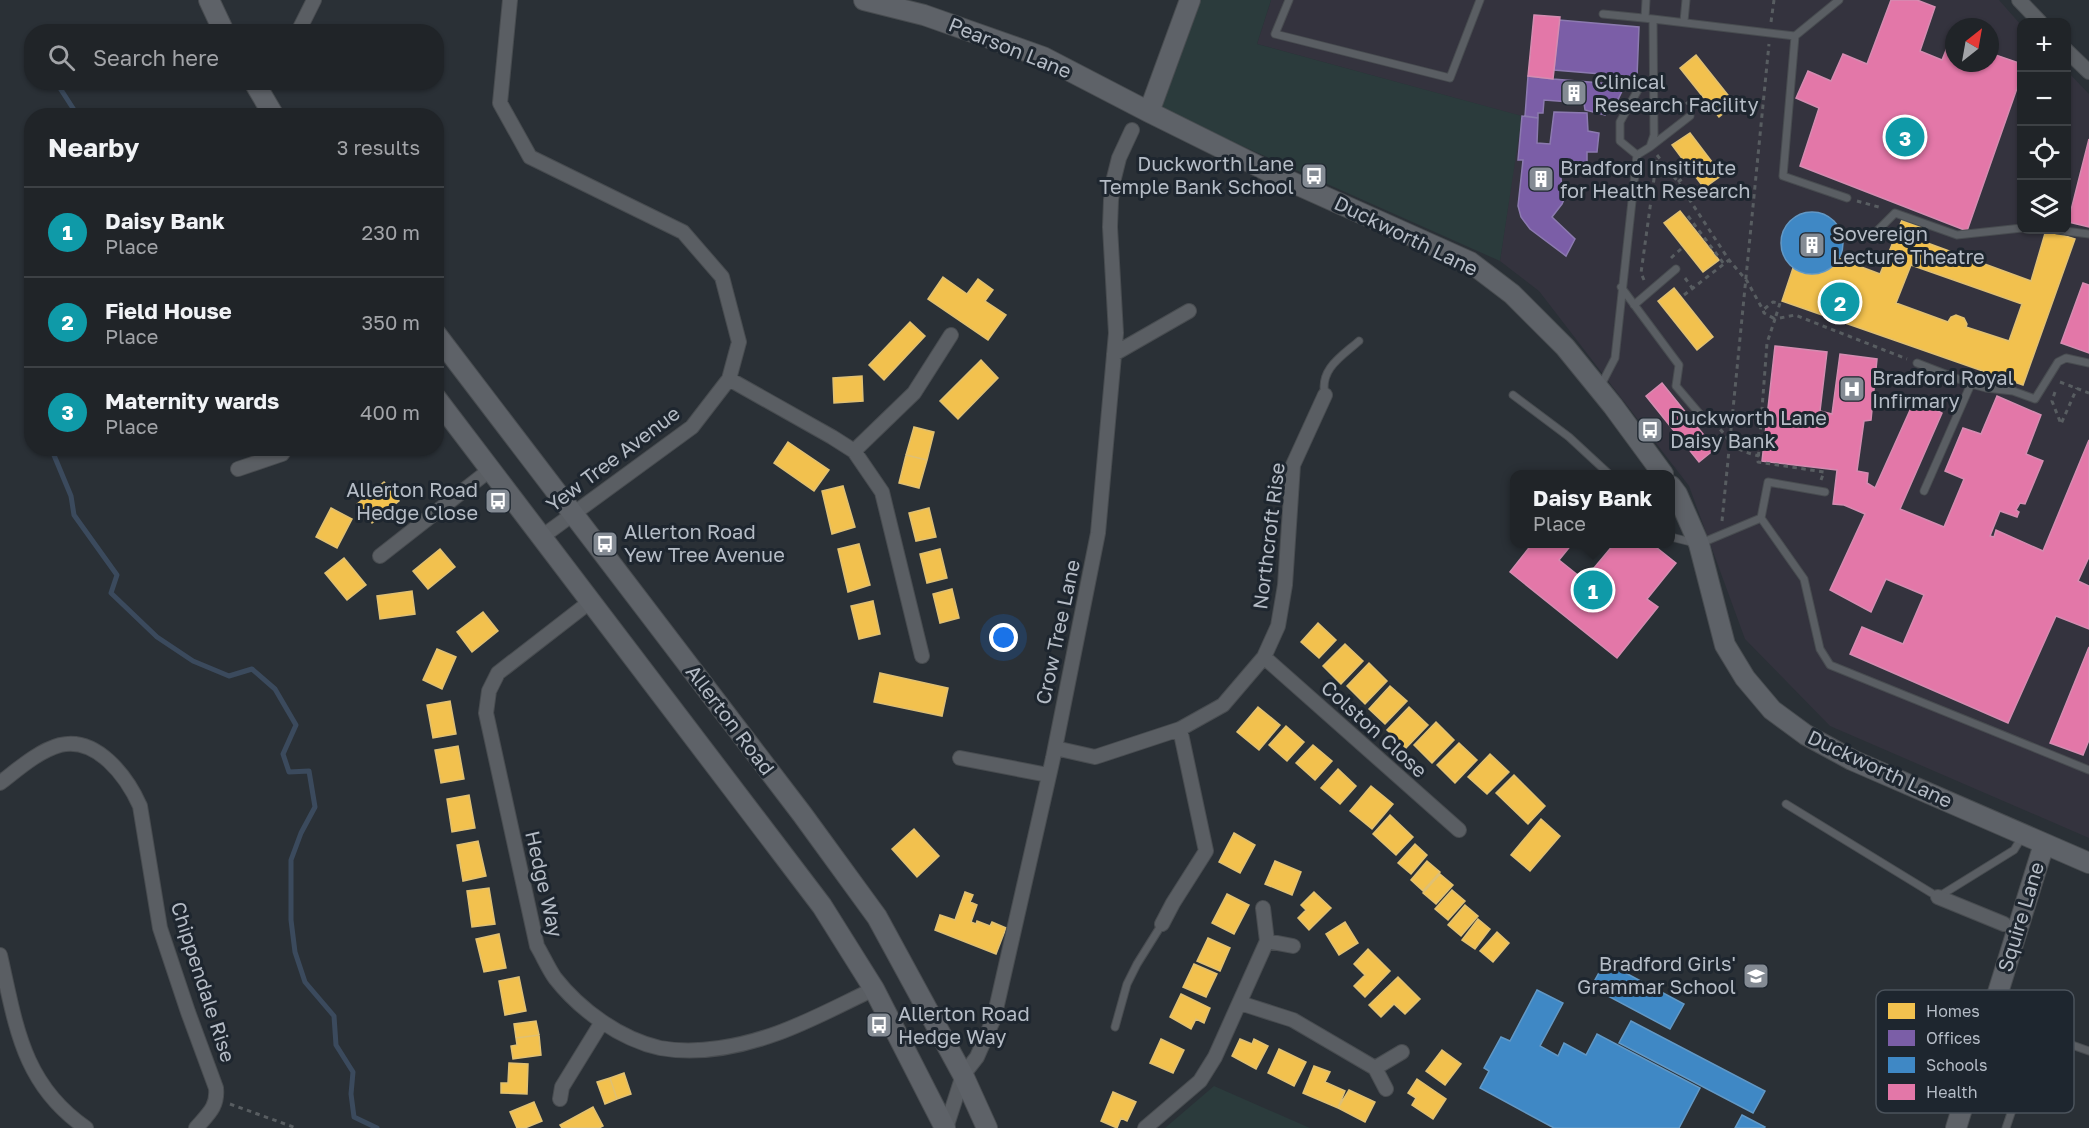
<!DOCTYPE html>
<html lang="en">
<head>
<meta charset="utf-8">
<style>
	:root { --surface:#202428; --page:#282c30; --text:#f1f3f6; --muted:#a2a4a8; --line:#3d4145; --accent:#2563eb }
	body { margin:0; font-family:"Golos Text",sans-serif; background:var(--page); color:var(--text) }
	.controls { position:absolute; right:18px; top:18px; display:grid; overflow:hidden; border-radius:12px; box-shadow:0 2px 4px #0004 }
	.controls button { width:54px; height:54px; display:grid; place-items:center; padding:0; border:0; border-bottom:2px solid var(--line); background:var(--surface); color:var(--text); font:30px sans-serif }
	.compass { position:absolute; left:1945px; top:18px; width:54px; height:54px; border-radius:50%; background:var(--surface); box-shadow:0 2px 4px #0004; rotate:31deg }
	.you { position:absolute; left:1004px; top:638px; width:21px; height:21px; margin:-15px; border:4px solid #fff; border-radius:50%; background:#1a73e8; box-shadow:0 0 0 9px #1a73e833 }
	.badge { display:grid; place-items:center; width:39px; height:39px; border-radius:50%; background:var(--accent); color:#fff; font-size:20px; font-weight:700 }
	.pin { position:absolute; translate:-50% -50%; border:3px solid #fff; box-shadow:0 2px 6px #0006 }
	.popup { position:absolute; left:1510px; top:470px; width:165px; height:78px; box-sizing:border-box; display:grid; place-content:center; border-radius:12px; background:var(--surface); filter:drop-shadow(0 2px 4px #0005); font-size:20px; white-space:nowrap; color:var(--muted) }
	.popup b { font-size:22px; color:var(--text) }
	.popup::after { content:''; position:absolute; left:50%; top:100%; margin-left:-12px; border:12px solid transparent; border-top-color:var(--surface) }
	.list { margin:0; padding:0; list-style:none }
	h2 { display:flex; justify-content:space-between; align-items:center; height:78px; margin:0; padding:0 24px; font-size:26px }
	h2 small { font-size:20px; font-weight:400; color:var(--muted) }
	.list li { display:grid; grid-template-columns:39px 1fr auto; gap:18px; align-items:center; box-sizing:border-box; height:90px; padding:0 24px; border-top:2px solid var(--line) }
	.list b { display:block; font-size:22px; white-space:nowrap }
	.list p { margin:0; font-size:20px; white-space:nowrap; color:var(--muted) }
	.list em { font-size:20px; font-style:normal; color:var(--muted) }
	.icon { flex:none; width:33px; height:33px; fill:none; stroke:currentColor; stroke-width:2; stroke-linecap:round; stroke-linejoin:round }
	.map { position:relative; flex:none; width:2089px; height:1128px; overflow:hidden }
	.search { position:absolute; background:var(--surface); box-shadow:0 2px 4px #0004; left:24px; top:24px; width:420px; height:66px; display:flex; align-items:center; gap:15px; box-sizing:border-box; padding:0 21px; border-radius:24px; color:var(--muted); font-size:22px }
	.panel { position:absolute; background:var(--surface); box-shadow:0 2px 4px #0004; left:24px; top:108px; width:420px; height:348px; border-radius:24px }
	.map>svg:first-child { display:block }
	.medical { fill:#34333e; fill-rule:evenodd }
	.green { fill:#2b3b3c }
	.homes { fill:#f2c14e; stroke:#e0c072; stroke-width:1.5; fill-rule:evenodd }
	.offices { fill:#7b5ea7; stroke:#8c7ab0; stroke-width:1.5 }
	.schools { fill:#3f88c5; stroke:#6298c5; stroke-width:1.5 }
	.health { fill:#e377a8; stroke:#d58cb1; stroke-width:1.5 }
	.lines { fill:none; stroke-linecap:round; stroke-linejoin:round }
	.stream { stroke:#3b4a5d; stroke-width:5 }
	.lane-casing { stroke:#484c50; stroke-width:9 }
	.street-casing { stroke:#484c50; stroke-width:16 }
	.secondary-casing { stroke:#484c50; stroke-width:22 }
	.path { stroke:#585d61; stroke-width:3; stroke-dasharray:4.5 4.5; stroke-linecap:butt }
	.lane { stroke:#5a5e63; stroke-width:7 }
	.street { stroke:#5a5e63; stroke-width:14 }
	.secondary { stroke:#5e6268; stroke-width:20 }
	.labels { text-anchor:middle; stroke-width:6; stroke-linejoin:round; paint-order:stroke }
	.street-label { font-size:20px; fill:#b5bcc6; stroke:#1e262f }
	.poi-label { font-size:20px; fill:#b5bcc6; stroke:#1e262f; text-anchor:start }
	.key { fill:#1e262f; stroke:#4b535c; stroke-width:1.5 }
	.key-label { font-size:16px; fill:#b5bcc6 }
</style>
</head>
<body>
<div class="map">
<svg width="2089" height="1128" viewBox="0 0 2089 1128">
	<rect width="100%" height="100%" fill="#2a3036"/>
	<path class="medical" d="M1271,0H1999L2021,25L2022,230H2066L2067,71L2089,94V838L1830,726L1745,639L1689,486L1539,291L1500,261L1521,116L1257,44ZM1954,27H1990V63H1954Z"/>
	<path class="green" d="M1198,0H1271L1257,44L1522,116L1500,261L1159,109Z
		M1214,1086L1310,1128H1165Z"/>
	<path class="homes" d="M1696,55L1735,104L1719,117L1680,68Z
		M1690,133L1722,175L1704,188L1672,145Z
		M1680,211L1719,260L1703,272L1664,223Z
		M1902,220L1926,229L1922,241L2031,281L2046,230L2075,239L2023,385L1782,301L1793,268L1803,273L1813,274L1824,272L1833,267L1840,259L1880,274ZM1911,265L2022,304L2009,341L1966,327L1967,324L1964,318L1956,315L1951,317L1948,322L1896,303Z
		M943,277L967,294L978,279L993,290L985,301L1006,315L988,340L928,299Z
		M1674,288L1713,337L1697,350L1658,301Z
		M910,322L925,336L884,380L869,365Z
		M981,360L998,378L958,419L940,401Z
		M862,376L863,401L834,403L833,378Z
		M914,427L934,432L927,460L906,455Z
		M788,442L829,470L814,491L774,463Z
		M906,455L927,460L919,488L899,483Z
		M384,482L399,501L372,523L357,504Z
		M843,486L855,527L832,534L822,491Z
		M331,508L352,519L337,548L316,537Z
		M929,508L936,537L916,541L909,513Z
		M859,544L870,585L848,592L838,549Z
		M440,549L455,567L428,589L413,571Z
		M940,549L947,578L927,583L920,554Z
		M344,558L366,585L347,600L325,573Z
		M952,589L959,618L940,623L933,594Z
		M412,591L415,614L380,619L377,596Z
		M873,601L880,634L859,639L851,606Z
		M483,612L498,631L472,652L457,632Z
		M1318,623L1336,640L1319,658L1301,642Z
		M1345,644L1363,661L1341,684L1323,666Z
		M437,649L456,657L442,689L423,680Z
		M1369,663L1387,681L1365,704L1347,686Z
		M880,673L948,688L942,716L874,702Z
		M1390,686L1407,701L1385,724L1369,709Z
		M450,701L456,734L433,738L427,705Z
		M1258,707L1280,725L1259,750L1237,732Z
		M1409,707L1428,725L1406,748L1387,730Z
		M1436,722L1454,740L1432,763L1414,745Z
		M1286,726L1304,742L1287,761L1269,745Z
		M1459,743L1477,760L1455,783L1437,765Z
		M1313,745L1332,761L1315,780L1296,763Z
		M458,746L464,779L441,783L435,750Z
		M1490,754L1509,772L1487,794L1468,777Z
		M1338,769L1356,786L1340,804L1321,788Z
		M1514,775L1545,806L1528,824L1496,793Z
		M1371,786L1393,804L1372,829L1350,811Z
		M469,795L475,828L452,832L447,799Z
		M1390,815L1413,837L1396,855L1373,834Z
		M1541,819L1560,836L1530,871L1511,855Z
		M914,829L939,856L917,877L892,849Z
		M1234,833L1255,845L1240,873L1219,862Z
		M478,841L486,876L463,881L457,845Z
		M1415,844L1427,855L1411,874L1398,863Z
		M1275,861L1301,872L1292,895L1265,884Z
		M1427,861L1440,872L1423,891L1411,880Z
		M1440,874L1453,885L1436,904L1423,893Z
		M489,888L495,924L472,927L467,891Z
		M1452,890L1465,901L1448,920L1435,909Z
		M965,892L973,895L970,902L977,905L971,922L976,924L977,921L990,926L992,922L1006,928L996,954L935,930L940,915L955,920Z
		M1314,892L1331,908L1309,930L1298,918L1306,910L1301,905Z
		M1227,894L1249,905L1234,934L1212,923Z
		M1465,905L1478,916L1461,936L1448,925Z
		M1478,919L1490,929L1475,949L1462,940Z
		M1345,922L1358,943L1339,955L1326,934Z
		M1497,932L1509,943L1493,962L1480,951Z
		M499,934L506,968L484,972L476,939Z
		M1208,938L1230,948L1220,971L1197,961Z
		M1368,949L1390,971L1365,997L1354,986L1365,975L1354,964Z
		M1194,964L1217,974L1206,997L1183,987Z
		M519,977L526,1011L505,1015L499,981Z
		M1398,977L1420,999L1405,1014L1394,1004L1381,1017L1369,1005Z
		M1181,994L1210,1008L1204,1023L1196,1019L1191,1029L1170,1017Z
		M536,1021L539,1035L516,1038L514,1024Z
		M539,1035L541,1055L513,1059L511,1046L517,1045L516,1038Z
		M1161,1039L1184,1050L1173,1073L1150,1063Z
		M1240,1039L1252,1044L1254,1039L1268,1046L1256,1069L1232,1056Z
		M1279,1049L1306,1062L1294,1086L1268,1073Z
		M1442,1050L1461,1064L1445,1085L1426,1071Z
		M509,1063L528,1064L527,1094L501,1093V1083H508Z
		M1314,1066L1330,1072L1325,1082L1345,1091L1338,1108L1303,1093Z
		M624,1073L631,1094L617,1099L610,1078Z
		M610,1078L617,1099L605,1104L597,1082Z
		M1417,1079L1446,1099L1433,1119L1412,1105L1416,1098L1408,1093Z
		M1349,1090L1375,1102L1365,1122L1338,1108Z
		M1113,1092L1136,1102L1127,1121L1121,1118L1117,1128L1101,1121Z
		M534,1102L542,1121L525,1128H517L510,1112Z
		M593,1107L603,1126L599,1128H562L560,1125Z"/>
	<path class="offices" d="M1559,20L1639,27L1637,77L1554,70Z
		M1528,76L1553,79L1625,85L1613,110L1605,115L1585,110L1584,103L1544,100L1543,113H1538V118L1525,116Z
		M1554,112L1587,113L1588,131L1599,133L1597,152H1587V170H1560L1562,187L1565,188V197L1562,204L1552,217L1575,239L1566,256L1530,229L1521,217L1518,206L1523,160H1518L1522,116L1538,118L1537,143L1550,144Z"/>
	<path class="schools" d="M1781 243a31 31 0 1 1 62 0a31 31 0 1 1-62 0Z
		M1605,962L1684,1004L1670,1029L1591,987Z
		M1537,990L1563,1003L1540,1046L1558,1056L1564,1043L1586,1055L1597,1034L1700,1088L1679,1128H1554L1480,1088L1489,1071L1484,1068L1501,1037L1510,1041Z
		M1631,1021L1765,1091L1753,1113L1619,1043Z
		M1742,1115L1765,1127L1764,1128H1735Z"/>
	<path class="health" d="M1891,0H1917L1935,7L1920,51L1942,60L1951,38L1954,39V63H1990V53L2022,64V74L1967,231L1800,166L1819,108L1796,98L1808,71L1831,81L1843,54L1867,64Z
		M1534,15L1560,17L1553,79L1528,76Z
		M2089,139V227L2068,222Z
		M2083,283L2089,285V353L2061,343Z
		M1775,346L1827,352L1820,411L1832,414L1840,354L1877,359L1871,420L1864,421L1857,471L1868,473L1867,483L1875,488L1915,399L1942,413L1900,509L1944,527L1964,479L1945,471L1963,428L1981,434L1997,396L2041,415L2026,454L2043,461L2025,504L2020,503L2016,510L2019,512L2017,517L2000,511L1990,536L1994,537L1996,530L2043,551L2089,440V557L2078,581L2089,586V629L2056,616L2008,723L1850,654L1862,627L1903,644L1924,595L1886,579L1871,612L1830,590L1865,514L1844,505L1833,504L1837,470L1762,461Z
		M1662,383L1715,449L1699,462L1646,396Z
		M1532,544H1572L1559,560L1584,580L1614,544H1652L1676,563L1647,599L1658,607L1617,658L1510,572Z
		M2089,647V740L2083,755L2050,743Z"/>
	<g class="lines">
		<path class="stream" d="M56,82L78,116
			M32,344L30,348L32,352
			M51,448L71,496L74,515L117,575L111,593L157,637L193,661L229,676L252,669L275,689L296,725L283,754L289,772L309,771L315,807L301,833L291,860V920L295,952L305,982L334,1016L336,1045L353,1072L351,1094L354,1117L377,1128"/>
		<g class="lane-casing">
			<path id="lane" d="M1289,0L1275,34L1450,78L1480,0
				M1603,14L1653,19
				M1645,18L1646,0
				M1684,21L1686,0
				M1795,36L1783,176L1847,198
				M1650,147L1690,116
				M1637,155L1650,147L1654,135L1653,19L1795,36L1839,0
				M1637,155L1620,141V122L1639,88L1652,80
				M2057,230L2089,234
				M1872,236L1895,213L1957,235L2022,228
				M1621,287L1679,365L1676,386L1704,419
				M1634,305L1676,269
				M1917,363L1971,384L1986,388L2013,391L2035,399L2058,362L2066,358L2089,363
				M1600,387L1615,358L1637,155
				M1325,395C1319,369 1342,356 1359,341
				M1513,395L1569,437L1609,474
				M1924,491L1971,384
				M1761,518L1768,482L1825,492
				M1671,537L1699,544L1761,518L1804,579L1820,649L1830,665L2089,770
				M1786,804L1938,897L2014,850L2022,837
				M1997,1002C2018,1007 2031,1011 2038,1033L2006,1128
				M1115,1027L1127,984L1137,964L1162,924
				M2038,1033L2089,1051"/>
		</g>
		<g class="street-casing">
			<path id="street" d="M510,0L500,103L530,157L683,232L722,277L739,342L729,379L692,427L543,536
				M2019,0L2040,22
				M298,32L314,0
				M2066,50L2089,72
				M1114,354L1189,311
				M729,379L832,437L854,451L882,492L922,656
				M854,451L914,393L951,335
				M238,469L282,454L286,448
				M380,556L491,469
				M591,601L498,673L489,691L486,713L537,946C543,956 548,968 555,978C580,1010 620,1039 660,1048C698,1055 742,1046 778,1033C811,1021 842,1004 874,989
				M1264,657L1459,830
				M1055,748L1095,757L1180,729L1223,705L1264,657L1278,626L1285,585L1293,465L1325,395
				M960,758L1048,775
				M0,783C17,770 38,751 60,745C97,736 127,777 140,806L160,928L188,1012L216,1088C218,1107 208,1114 196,1128
				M1938,897L2004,924
				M1162,924L1173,903L1206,851L1180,729
				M1267,941L1293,946
				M0,955C16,1025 22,1084 86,1128
				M1240,1003L1293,1020L1375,1068L1402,1052
				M1375,1068L1386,1089
				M560,1099L562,1087L602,1022
				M946,1128L963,1075L977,1057L994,1018L1053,758L1098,533L1116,333L1110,227L1111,200L1114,178L1119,158L1132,130
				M1145,1128L1200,1081L1215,1057L1267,941L1263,908"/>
		</g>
		<g class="secondary-casing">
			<path id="secondary" d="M209,0L224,32
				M864,0L924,15L1043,57L1149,112L1278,176L1470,262L1512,294L1565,347L1613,406L1663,474
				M254,82L274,116
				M1149,112L1190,0
				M436,334L802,814L877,917L963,1075L987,1128
				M436,398L822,906L874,989L945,1128
				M1671,486L1677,494L1699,544L1725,645L1745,678L1772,710L1806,735L1852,760L2089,863
				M1956,1128L2044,844"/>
		</g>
		<path class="path" d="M1771,22L1774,0
			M1686,104L1696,96
			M1657,155L1678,182L1729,260L1747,281L1763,310L1764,313L1775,319L1780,303L1773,302L1763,310
			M1678,182L1690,173
			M1857,201L1882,208
			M1688,216L1724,264
			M1671,258L1681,249
			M1685,278L1693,289
			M1644,280L1641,273L1657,157
			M1684,295L1729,260
			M2060,382L2089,393
			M2055,392L2052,401L2061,424L2077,388
			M1713,424C1721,428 1725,436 1731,443C1739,451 1748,453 1759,456
			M1821,480L1824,472L1758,462L1767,343L1775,319L1795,315L1907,359
			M1722,521L1769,44
			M230,1104L296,1128"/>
		<use href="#lane" class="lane"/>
		<use href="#street" class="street"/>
		<use href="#secondary" class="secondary"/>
	</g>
	<defs>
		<g id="building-square" transform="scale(1.35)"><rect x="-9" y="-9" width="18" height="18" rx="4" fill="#848b94" stroke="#1e262f"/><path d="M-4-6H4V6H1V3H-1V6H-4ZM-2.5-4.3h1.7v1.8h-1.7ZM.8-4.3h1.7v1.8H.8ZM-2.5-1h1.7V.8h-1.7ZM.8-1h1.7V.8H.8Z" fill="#fff"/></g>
		<g id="bus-square" transform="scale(1.35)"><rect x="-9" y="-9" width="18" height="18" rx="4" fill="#848b94" stroke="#1e262f"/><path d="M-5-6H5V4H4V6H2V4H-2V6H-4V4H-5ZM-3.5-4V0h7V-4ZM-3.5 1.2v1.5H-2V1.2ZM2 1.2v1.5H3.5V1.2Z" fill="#fff"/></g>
		<g id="hospital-square" transform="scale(1.35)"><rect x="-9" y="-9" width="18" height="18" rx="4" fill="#848b94" stroke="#1e262f"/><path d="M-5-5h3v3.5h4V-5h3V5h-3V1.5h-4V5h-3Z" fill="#fff"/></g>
		<g id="school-square" transform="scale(1.35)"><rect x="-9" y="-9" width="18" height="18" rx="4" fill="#848b94" stroke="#1e262f"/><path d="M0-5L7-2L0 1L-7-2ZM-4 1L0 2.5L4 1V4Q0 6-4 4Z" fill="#fff"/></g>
	</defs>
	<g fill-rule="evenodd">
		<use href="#building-square" x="1574" y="93"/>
		<use href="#bus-square" x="1314" y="176"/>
		<use href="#building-square" x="1541" y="179"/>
		<use href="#building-square" x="1812" y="245"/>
		<use href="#hospital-square" x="1852" y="389"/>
		<use href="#bus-square" x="1650" y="430"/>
		<use href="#bus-square" x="498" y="501"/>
		<use href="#bus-square" x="605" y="544"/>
		<use href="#school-square" x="1756" y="976"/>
		<use href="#bus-square" x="879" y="1025"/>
	</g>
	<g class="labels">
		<g class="street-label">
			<text transform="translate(1010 48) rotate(22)" y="7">Pearson Lane</text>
			<text transform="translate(1406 236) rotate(26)" y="7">Duckworth Lane</text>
			<text transform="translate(613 459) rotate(-37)" y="7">Yew Tree Avenue</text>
			<text transform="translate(1269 536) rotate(-83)" y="7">Northcroft Rise</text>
			<text transform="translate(1058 632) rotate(-78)" y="7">Crow Tree Lane</text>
			<text transform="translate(730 720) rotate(53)" y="7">Allerton Road</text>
			<text transform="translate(1374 729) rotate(42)" y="7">Colston Close</text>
			<text transform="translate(1880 769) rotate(25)" y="7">Duckworth Lane</text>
			<text transform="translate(544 884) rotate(77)" y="7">Hedge Way</text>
			<text transform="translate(2021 917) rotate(-73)" y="7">Squire Lane</text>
			<text transform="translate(203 982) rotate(72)" y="7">Chippendale Rise</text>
		</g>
		<g class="poi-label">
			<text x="1594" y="89">Clinical<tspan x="1594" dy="23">Research Facility</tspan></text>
			<text x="1294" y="171" text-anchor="end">Duckworth Lane<tspan x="1294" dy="23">Temple Bank School</tspan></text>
			<text x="1560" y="175">Bradford Insititute<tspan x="1560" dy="23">for Health Research</tspan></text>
			<text x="1832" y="241">Sovereign<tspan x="1832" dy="23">Lecture Theatre</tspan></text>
			<text x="1872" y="385">Bradford Royal<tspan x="1872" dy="23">Infirmary</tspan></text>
			<text x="1670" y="425">Duckworth Lane<tspan x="1670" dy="23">Daisy Bank</tspan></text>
			<text x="478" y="497" text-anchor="end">Allerton Road<tspan x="478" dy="23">Hedge Close</tspan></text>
			<text x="624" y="539">Allerton Road<tspan x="624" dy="23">Yew Tree Avenue</tspan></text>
			<text x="1736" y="971" text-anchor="end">Bradford Girls'<tspan x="1736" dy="23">Grammar School</tspan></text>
			<text x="898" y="1021">Allerton Road<tspan x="898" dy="23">Hedge Way</tspan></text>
		</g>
	</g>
	<rect x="1876" y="990" width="198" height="123" rx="9" class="key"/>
	<rect x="1888" y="1003" width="27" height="16" fill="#f2c14e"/>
	<rect x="1888" y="1030" width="27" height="16" fill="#7b5ea7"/>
	<rect x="1888" y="1057" width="27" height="16" fill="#3f88c5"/>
	<rect x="1888" y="1084" width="27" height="16" fill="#e377a8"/>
	<g class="key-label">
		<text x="1926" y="1017">Homes</text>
		<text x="1926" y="1044">Offices</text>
		<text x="1926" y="1071">Schools</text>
		<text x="1926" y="1098">Health</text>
	</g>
</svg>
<div class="controls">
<button>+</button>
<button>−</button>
<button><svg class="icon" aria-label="locate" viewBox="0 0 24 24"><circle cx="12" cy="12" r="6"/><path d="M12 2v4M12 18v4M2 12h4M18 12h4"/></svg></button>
<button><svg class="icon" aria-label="layers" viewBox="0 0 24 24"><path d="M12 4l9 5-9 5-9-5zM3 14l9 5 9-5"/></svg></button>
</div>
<svg class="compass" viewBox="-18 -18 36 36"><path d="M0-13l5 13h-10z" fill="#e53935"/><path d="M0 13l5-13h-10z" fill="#a2a4a8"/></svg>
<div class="you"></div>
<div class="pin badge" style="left:1593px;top:590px;background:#0f9aa8">1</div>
<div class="popup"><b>Daisy Bank</b>Place</div>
<div class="pin badge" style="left:1840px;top:302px;background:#0f9aa8">2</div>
<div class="pin badge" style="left:1905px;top:137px;background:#0f9aa8">3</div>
<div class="search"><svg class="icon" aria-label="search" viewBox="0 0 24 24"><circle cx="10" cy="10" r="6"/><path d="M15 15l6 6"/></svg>Search here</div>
<section class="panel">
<h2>Nearby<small>3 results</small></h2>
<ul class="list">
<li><span class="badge" style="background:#0f9aa8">1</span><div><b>Daisy Bank</b><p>Place</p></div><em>230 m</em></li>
<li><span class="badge" style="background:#0f9aa8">2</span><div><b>Field House</b><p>Place</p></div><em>350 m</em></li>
<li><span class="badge" style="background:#0f9aa8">3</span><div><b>Maternity wards</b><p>Place</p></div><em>400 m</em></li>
</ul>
</section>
</div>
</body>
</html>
